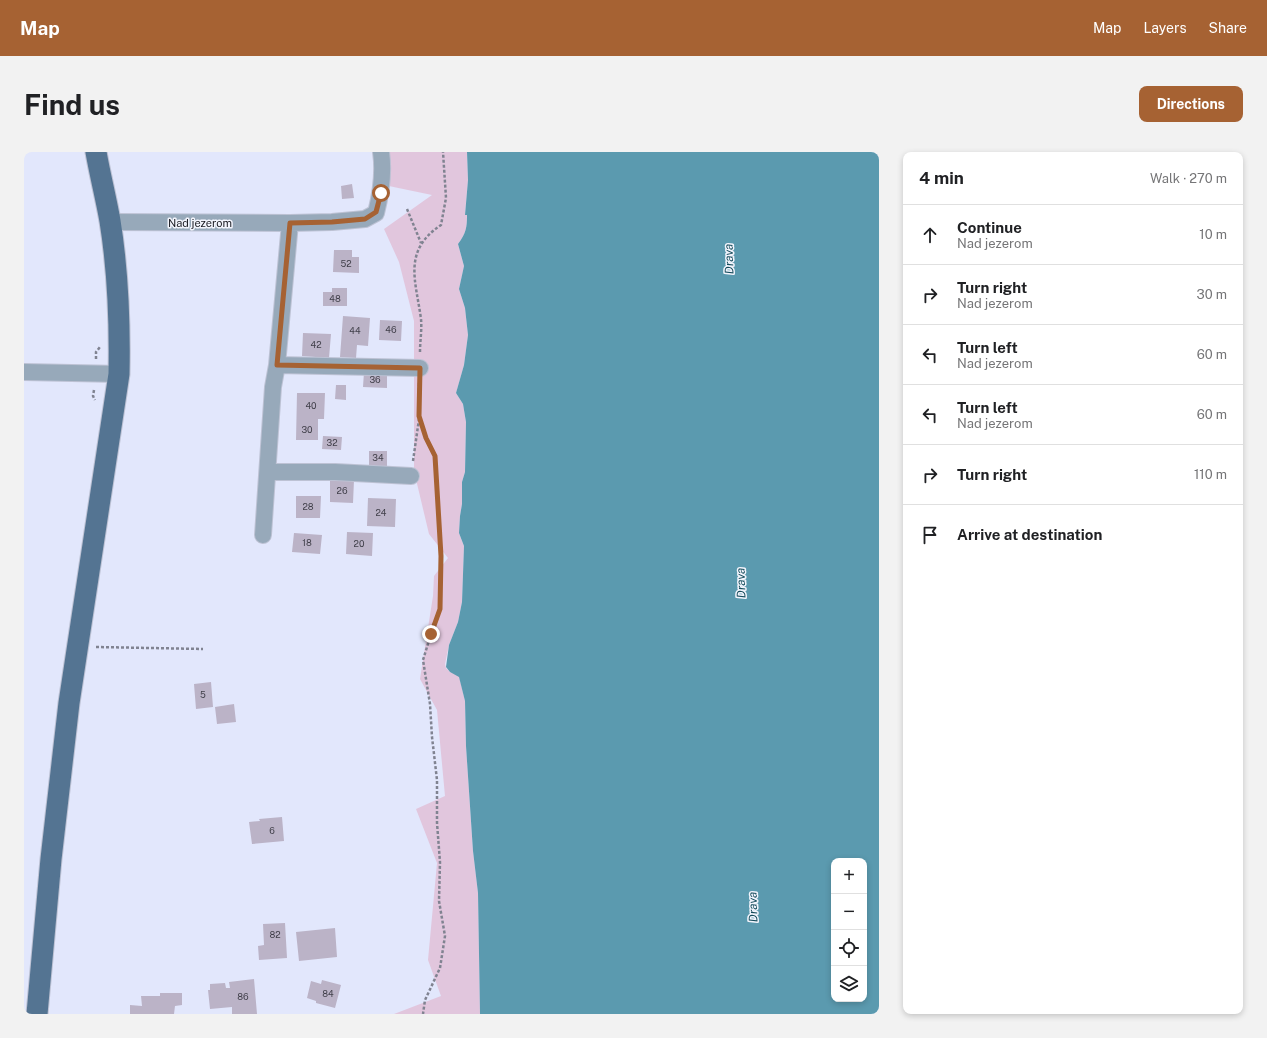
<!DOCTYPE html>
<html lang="en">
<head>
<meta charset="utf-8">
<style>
	:root { --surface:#fff; --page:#f2f2f2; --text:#202124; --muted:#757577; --line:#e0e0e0; --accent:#a66233 }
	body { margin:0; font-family:"Public Sans",sans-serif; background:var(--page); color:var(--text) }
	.controls { position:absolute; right:12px; bottom:12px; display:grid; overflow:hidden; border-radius:8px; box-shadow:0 2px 6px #0003 }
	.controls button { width:36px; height:36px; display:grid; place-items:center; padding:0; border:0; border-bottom:1px solid var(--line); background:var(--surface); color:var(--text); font:20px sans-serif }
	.stop { position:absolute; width:12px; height:12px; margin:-9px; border:3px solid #a66233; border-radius:50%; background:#fff }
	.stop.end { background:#a66233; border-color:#fff; box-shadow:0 1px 4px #0008 }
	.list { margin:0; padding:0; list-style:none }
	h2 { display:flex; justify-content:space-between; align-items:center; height:52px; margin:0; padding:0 16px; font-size:17px }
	h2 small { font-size:13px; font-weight:400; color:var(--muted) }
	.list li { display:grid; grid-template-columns:26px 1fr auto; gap:12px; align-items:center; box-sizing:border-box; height:60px; padding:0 16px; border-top:1px solid var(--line) }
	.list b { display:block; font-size:15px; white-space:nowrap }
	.list p { margin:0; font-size:13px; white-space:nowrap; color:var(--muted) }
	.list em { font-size:13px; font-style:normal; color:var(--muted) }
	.icon { flex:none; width:22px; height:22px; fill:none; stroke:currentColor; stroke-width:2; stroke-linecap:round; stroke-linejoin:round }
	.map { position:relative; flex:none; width:855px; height:862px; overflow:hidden; border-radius:8px }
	header { display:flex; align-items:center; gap:24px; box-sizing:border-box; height:56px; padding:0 20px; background:var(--accent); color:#fff }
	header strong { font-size:19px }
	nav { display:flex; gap:22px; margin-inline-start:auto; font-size:14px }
	.intro { display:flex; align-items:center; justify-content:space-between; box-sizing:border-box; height:96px; padding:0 24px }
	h1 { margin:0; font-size:28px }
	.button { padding:10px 18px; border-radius:8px; background:var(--accent); color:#fff; font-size:14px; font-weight:700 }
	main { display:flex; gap:24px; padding:0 24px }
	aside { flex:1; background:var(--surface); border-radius:8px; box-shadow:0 2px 6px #0003 }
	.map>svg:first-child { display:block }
	.green { fill:#e1c6dd }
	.water { fill:#5b9aaf; fill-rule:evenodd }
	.building { fill:#bbb3c7 }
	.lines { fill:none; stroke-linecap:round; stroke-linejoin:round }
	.minor-casing { stroke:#bdc2d4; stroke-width:18 }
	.major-casing { stroke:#bdc2d4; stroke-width:23 }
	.path { stroke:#808391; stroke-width:2.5; stroke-dasharray:3 2; stroke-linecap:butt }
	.minor { stroke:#97a9ba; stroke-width:16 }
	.major { stroke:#547492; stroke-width:21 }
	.route { stroke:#a66233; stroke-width:5 }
	.labels { text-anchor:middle; stroke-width:3; stroke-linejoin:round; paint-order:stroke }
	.number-label { font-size:9px; fill:#403f49 }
	.street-label { font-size:11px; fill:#17181f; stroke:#f3f5fd }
	.water-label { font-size:12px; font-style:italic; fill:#144b5b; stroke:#f3f5fd }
</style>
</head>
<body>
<header>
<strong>Map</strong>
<nav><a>Map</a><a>Layers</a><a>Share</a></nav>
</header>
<div class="intro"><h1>Find us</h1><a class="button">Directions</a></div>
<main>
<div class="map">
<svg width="855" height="862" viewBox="0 0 855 862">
	<rect width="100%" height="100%" fill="#e2e7fc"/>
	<path class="green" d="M357,0H443L444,28L441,62L443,63C443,76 442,81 434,92L440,114L435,137L441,156L444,183L440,213L432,241L439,252L442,270L441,320L438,330V352L436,364L435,381L440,394L438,450L434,470L425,493L421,512L422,516L426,520L435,524L441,549L442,594L449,699L454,741L456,862H370L417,844L404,808L413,711L392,657L421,644L413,558L396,527L409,444L410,424L424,406L405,382L390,319V169L375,110L360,77L408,43L360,33Z"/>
	<path class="water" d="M443,0H855V862H456L454,741L449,699L442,594L441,549L435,525L426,520L422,515L425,493L434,470L438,450L440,394L435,381L436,364L438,352V330L441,320L442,270L439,252L432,241L440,213L444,183L441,156L435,137L440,114L434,92C442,81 443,76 443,63H441L444,28ZM810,709H840V847H810Z"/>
	<path class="building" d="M328,32L330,46L318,47L317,34Z
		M310,98H328V105H335V121L309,120Z
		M308,136H323V154H299V140H308Z
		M319,164L346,166L344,194L333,193L332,206L316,205Z
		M356,168L378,169L377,189L355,188Z
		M279,181L307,182L305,206L278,204Z
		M340,220L363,221V236L339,235Z
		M312,233H322V248L311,247Z
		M273,241H301L300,267H294V288H272Z
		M299,284L318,285L317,298L298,297Z
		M345,299H363V314H345Z
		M306,328H330L329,351L306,350Z
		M272,344H297L296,366H272Z
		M344,346L372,347L371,375L343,374Z
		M323,380L349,381L348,404L322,402Z
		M270,381L298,383L296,402L268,400Z
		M187,530L189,555L172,557L170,532Z
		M210,552L212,570L193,572L191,555Z
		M258,665L260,689L228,692L225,670L236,669L235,667Z
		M261,771L263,806L235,808L234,794L240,793L239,772Z
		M311,776L313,805L275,809L272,780Z
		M230,827L233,862H208V855L186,857L184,838H186V832L201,831L202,836H206L205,830Z
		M298,828L317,833L311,856L292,851V849L283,846L287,829L297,832Z
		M136,841H158V853L151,854L150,862H106V853L118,854L117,844H136Z"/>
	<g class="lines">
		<g class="minor-casing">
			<path id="minor" d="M86,70L266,71L308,70L341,67L352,61C357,41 360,20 357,0
				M253,213L396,216
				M0,220L95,222
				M244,320H311L387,324
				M239,383L249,235L253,213L266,71"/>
		</g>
		<g class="major-casing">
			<path id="major" d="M13,862L27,707L45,551L95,222C96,171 94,119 86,69C82,46 76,23 72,0"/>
		</g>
		<path class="path" d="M383,57L397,91
			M396,200C396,189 398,178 397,167C392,129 378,99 417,73L422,46L419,0
			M72,207V200L76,195
			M395,231V264L402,286L411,305L417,404L416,457L407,482L399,508L406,552L408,585L413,628V671L416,710L415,749L421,784L416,816L401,848L399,862
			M70,238L69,244L71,248
			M389,309L395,267
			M72,495L179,497"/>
		<use href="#minor" class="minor"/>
		<use href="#major" class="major"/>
	</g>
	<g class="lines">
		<path class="route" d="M357,41L352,60L341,67L308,70L266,71L253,213L396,216L395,264L402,286L411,304L417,404L416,457L407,482"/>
	</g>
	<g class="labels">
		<g class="number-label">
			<text x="322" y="115">52</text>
			<text x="311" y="150">48</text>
			<text x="367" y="181">46</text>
			<text x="331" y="182">44</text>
			<text x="292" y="196">42</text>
			<text x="351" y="231">36</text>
			<text x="287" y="257">40</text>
			<text x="283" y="281">30</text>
			<text x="308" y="294">32</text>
			<text x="354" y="309">34</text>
			<text x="318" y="342">26</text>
			<text x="284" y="358">28</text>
			<text x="357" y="364">24</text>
			<text x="283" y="394">18</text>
			<text x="335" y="395">20</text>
			<text x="179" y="546">5</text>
			<text x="248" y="682">6</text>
			<text x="251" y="786">82</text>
			<text x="304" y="845">84</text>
			<text x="219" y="848">86</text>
		</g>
		<g class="street-label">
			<text x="176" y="75">Nad jezerom</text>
		</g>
		<g class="water-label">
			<text transform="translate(705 107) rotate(-92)" y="4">Drava</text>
			<text transform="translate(717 431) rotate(-92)" y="4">Drava</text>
			<text transform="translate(729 755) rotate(-92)" y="4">Drava</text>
		</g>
	</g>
</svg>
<div class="controls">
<button>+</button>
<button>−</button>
<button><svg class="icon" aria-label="locate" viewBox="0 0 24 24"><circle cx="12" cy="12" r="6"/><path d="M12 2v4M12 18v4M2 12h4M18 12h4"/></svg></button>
<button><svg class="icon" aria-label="layers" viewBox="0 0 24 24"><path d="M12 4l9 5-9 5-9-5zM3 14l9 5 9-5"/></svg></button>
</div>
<div class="stop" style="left:357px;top:41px"></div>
<div class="stop end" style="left:407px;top:482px"></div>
</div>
<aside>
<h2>4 min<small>Walk · 270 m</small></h2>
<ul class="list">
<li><svg class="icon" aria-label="ahead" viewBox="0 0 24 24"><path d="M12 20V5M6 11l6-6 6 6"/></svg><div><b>Continue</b><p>Nad jezerom</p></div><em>10 m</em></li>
<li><svg class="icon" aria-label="right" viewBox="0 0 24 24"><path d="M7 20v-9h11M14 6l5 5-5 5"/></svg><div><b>Turn right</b><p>Nad jezerom</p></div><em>30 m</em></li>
<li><svg class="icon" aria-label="left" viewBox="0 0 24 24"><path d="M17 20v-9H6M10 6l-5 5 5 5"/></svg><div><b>Turn left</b><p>Nad jezerom</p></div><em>60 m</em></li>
<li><svg class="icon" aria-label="left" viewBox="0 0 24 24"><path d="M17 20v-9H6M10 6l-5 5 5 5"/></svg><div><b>Turn left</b><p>Nad jezerom</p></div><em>60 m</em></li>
<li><svg class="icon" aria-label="right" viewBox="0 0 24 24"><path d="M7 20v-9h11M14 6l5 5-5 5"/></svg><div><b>Turn right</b></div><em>110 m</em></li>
<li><svg class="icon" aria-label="arrive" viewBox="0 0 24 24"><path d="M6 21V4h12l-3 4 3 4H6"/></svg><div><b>Arrive at destination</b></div></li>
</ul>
</aside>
</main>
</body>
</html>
